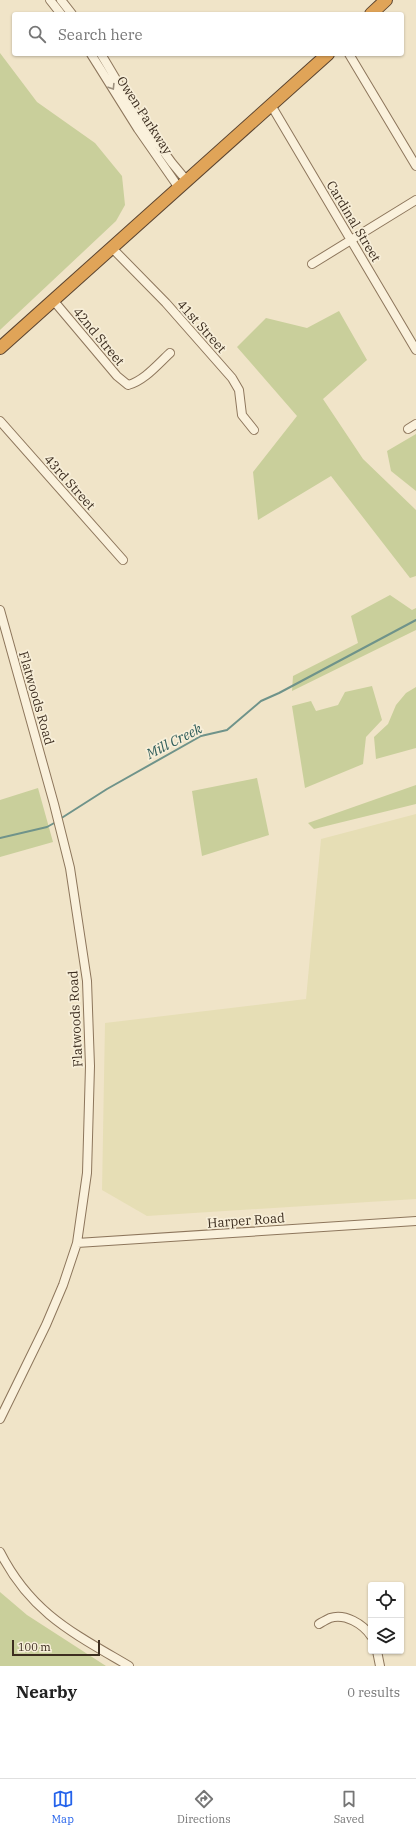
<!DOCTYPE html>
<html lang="en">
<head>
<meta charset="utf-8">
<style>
	:root { --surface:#fff; --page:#f2f2f2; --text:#222; --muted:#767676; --line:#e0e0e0; --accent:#2563eb }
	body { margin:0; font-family:"IBM Plex Serif",serif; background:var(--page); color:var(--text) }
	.controls { position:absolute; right:12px; bottom:12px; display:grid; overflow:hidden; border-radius:4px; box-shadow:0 1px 3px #0004 }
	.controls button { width:36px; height:36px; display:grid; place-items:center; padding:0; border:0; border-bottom:1px solid var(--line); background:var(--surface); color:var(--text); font:20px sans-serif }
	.scale { position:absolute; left:12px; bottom:10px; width:88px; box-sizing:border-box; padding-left:4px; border:2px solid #3d2e20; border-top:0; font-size:11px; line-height:14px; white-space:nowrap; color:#3d2e20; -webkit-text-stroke:3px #f7eed8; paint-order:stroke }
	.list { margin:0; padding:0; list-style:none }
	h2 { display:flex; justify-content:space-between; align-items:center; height:52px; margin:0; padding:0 16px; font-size:17px }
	h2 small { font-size:13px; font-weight:400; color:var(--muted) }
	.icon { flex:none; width:22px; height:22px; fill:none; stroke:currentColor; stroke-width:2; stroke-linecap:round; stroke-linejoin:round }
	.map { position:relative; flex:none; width:416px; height:1666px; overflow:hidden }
	.search { position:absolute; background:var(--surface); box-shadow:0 1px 3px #0004; left:12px; right:12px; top:12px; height:44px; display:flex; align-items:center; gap:10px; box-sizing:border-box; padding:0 14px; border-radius:4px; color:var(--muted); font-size:15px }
	.sheet { height:112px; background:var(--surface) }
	nav { display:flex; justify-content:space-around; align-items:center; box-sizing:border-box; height:56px; border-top:1px solid var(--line); background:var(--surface); font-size:11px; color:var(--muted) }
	nav a { display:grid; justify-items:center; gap:2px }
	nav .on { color:var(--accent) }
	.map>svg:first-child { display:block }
	.farmland { fill:#e6deb5 }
	.green { fill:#c9cf9b }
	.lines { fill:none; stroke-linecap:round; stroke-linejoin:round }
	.stream { stroke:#6f938a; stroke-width:2 }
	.minor-casing { stroke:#8d765c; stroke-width:10 }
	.highway-casing { stroke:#5b4430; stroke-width:14 }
	.minor { stroke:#faf1dc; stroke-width:8 }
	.highway { stroke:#e0a458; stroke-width:12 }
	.oneway { stroke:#9c907e }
	.labels { text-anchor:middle; stroke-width:3.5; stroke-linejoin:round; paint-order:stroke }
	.street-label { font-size:13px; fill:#3d2e20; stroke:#f7eed8 }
	.water-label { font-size:14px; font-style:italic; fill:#2f5d5a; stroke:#f7eed8 }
</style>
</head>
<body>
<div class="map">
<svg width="416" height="1666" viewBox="0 0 416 1666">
	<rect width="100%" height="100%" fill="#f0e4c8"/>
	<path class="farmland" d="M416,814V1199L147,1216L102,1190L105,1023L306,999L321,839Z"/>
	<path class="green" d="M0,53L37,102L95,143L122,176L125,205L116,221L0,330Z
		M339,311L367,360L323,399L363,459L416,510V576L410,578L331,476L258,520L253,472L297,416L237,347L266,318L307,328Z
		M416,434V491L391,471L387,451Z
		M390,595L412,610L416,608V630L292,691L293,676L358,643L351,616Z
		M372,686L382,720L366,737L363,764L305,788L292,706L311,701L316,711L338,705L345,692Z
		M416,687V748L376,759L374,737L388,724L396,705L406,693Z
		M257,778L269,835L202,856L192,791Z
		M416,785V804L314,829L308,823Z
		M38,788L53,842L0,857V800Z
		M0,1592L27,1615L106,1666H0Z"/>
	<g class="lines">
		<path class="stream" d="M60,819L107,789L201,736L227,730L261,701L279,693L416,620
			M0,838L47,827L56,822"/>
		<g class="minor-casing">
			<path id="minor" d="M50,0L61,14
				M61,0L72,14
				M91,54L138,129L179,188
				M101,54L139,118L172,163L187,181
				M349,54L416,166
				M271,105L416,350
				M112,248L166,303L232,378L239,390L242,415L254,430
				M312,264L416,200
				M53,300L117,376L128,385C144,381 158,364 170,353
				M0,421L123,560
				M408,429L416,424
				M0,610L54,804L70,868L87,981L90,1066L87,1173L77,1243L63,1285L46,1325L0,1419
				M77,1243L416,1221
				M0,1552C31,1613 73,1633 129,1666
				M319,1624C322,1622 326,1620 330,1618C345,1613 363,1624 371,1636
				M377,1651L380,1666"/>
		</g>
		<g class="highway-casing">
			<path id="highway" d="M371,14L386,0
				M0,348L328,54"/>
		</g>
		<use href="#minor" class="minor"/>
		<use href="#highway" class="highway"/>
	</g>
	<defs><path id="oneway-chevron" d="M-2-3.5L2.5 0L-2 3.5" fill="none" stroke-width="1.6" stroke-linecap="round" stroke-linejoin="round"/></defs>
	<use class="oneway" href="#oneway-chevron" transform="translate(112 87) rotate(58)"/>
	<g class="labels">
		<g class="street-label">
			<text transform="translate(145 115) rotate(57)" y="5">Owen Parkway</text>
			<text transform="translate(354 221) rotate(59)" y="5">Cardinal Street</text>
			<text transform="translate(202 326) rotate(48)" y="5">41st Street</text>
			<text transform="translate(99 336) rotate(50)" y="5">42nd Street</text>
			<text transform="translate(70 482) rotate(48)" y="5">43rd Street</text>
			<text transform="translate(37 698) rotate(74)" y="5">Flatwoods Road</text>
			<text transform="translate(75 1019) rotate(-93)" y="5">Flatwoods Road</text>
			<text transform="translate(246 1220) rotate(-4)" y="5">Harper Road</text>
		</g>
		<g class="water-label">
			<text transform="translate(174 741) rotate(-27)" y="5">Mill Creek</text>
		</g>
	</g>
</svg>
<div class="controls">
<button><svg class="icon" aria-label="locate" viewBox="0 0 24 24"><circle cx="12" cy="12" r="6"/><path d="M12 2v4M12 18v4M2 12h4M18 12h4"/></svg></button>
<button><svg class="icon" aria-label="layers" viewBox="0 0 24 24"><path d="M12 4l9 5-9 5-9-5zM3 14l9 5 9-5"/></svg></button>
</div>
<div class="scale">100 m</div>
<div class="search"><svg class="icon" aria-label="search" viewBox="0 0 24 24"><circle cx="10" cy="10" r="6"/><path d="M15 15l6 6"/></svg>Search here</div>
</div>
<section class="sheet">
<h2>Nearby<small>0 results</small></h2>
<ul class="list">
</ul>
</section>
<nav>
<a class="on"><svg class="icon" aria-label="map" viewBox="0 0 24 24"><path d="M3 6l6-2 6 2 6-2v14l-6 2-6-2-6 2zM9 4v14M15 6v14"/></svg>Map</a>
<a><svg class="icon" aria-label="directions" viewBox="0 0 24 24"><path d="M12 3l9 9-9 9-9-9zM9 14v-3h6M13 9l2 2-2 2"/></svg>Directions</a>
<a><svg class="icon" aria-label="saved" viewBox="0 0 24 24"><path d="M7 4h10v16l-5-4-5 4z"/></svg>Saved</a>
</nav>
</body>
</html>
